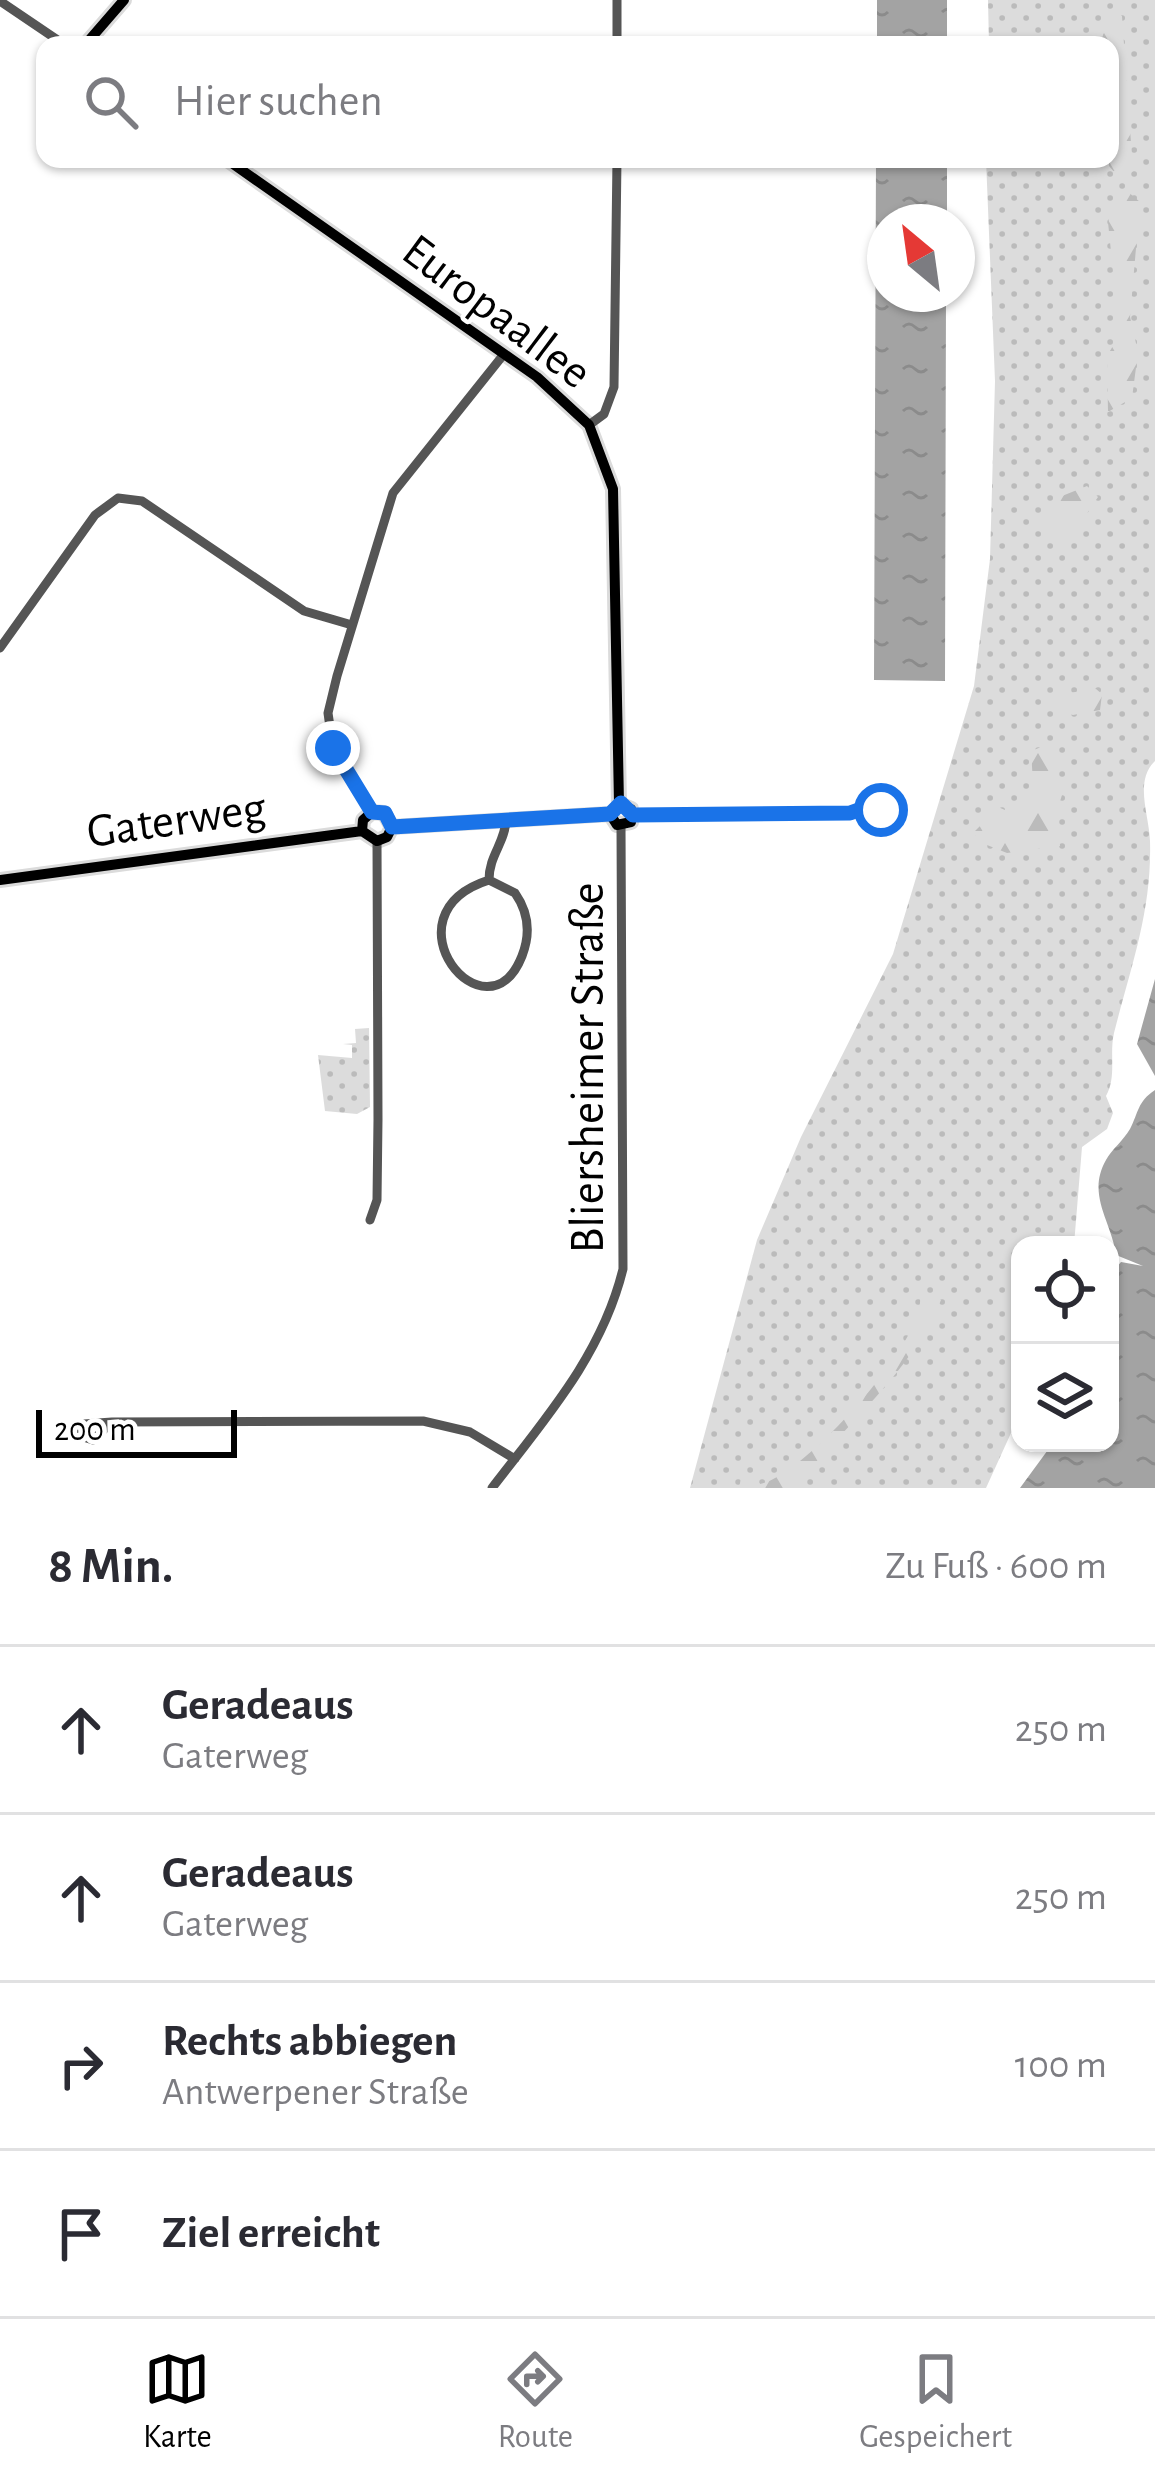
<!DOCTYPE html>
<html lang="de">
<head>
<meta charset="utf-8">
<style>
	:root { --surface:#fff; --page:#f2f2f3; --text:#2b2b33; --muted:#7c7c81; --line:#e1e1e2; --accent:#000 }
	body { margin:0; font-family:"Alegreya Sans",sans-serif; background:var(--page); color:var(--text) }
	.controls { position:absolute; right:36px; bottom:36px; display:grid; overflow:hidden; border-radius:24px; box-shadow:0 3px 9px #0004 }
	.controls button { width:108px; height:108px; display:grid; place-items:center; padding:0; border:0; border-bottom:3px solid var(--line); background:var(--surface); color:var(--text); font:60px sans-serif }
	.compass { position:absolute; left:867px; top:204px; width:108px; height:108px; border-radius:50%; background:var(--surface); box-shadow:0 3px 9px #0004; rotate:331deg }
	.scale { position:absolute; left:36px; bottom:30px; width:201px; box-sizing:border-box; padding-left:12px; border:6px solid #000; border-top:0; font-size:33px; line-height:42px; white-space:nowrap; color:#000; -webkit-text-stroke:9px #fff; paint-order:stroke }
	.stop { position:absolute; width:36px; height:36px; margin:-27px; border:9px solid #1a73e8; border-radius:50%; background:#fff }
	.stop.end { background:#1a73e8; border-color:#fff; box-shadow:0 3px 12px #0008 }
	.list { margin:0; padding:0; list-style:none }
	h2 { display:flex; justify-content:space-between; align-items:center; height:156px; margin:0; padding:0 48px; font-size:51px }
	h2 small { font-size:39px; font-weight:400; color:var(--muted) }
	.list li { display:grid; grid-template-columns:78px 1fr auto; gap:36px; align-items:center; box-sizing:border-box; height:168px; padding:0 48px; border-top:3px solid var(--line) }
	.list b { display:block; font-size:45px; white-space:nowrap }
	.list p { margin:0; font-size:39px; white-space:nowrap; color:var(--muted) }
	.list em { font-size:39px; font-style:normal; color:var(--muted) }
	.icon { flex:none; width:66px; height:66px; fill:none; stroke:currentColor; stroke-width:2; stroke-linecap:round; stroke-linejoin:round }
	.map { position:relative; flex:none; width:1155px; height:1488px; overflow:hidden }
	.search { position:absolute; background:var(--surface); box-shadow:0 3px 9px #0004; left:36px; right:36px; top:36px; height:132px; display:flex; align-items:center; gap:30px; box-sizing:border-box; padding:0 42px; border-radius:24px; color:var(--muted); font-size:45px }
	.sheet { height:828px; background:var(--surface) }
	nav { display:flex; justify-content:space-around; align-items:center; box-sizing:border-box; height:168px; border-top:3px solid var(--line); background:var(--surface); font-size:33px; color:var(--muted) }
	nav a { display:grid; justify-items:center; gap:6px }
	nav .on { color:var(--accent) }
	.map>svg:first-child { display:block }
	.grass { fill:url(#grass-dots) }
	.forest { fill:url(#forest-firs) }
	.water { fill:url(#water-ripples) }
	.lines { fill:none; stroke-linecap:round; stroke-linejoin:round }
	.major-casing { stroke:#dbdbdb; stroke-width:16 }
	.minor { stroke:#555; stroke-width:9 }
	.major { stroke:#000; stroke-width:10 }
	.route { stroke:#1a73e8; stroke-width:15 }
	.labels { text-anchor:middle; stroke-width:9; stroke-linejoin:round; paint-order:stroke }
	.street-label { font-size:48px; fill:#000; stroke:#fff }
</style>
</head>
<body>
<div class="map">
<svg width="1155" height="1488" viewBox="0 0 1155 1488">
	<defs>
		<pattern id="grass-dots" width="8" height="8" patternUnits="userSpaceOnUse" patternTransform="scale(3)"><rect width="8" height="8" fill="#dcdcdc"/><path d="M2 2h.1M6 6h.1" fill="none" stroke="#bbb" stroke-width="1.8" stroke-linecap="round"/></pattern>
		<pattern id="forest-firs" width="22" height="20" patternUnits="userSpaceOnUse" patternTransform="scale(3)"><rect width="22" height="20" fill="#dcdcdc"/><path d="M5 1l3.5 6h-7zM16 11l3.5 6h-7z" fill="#bbb"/></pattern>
		<pattern id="water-ripples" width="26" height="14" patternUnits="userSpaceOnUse" patternTransform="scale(3)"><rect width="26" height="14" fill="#a3a3a3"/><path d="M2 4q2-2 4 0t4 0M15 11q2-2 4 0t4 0" fill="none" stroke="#8b8b8b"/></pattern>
	</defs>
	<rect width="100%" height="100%" fill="#fff"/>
	<path class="grass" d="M988,0H1155V761C1134,781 1149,814 1150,841C1152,911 1131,966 1114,1033C1109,1055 1117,1076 1106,1096L1113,1113L1107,1129L1082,1147L1074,1245H1020V1428L1011,1433L986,1488H690L757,1240L801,1137L893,954L974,686L990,559L995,381L986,159H1110V45H989Z
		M369,1028L370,1107L357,1114L325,1111L318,1055L352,1058V1045L343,1044L356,1043L355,1029Z"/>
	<path class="forest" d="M1116,11L1122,16L1133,171L1122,181L1109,166L1110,45H1101L1107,12Z
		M1127,191L1140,202L1130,317L1138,352L1132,398L1108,412L1107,356L1117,339L1118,321L1108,222L1118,194Z
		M1087,486L1098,497L1076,530L1058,543L1042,517L1062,496Z
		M1096,689L1102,694L1100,710L1073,715L1050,709L1041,697Z
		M1049,744L1062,795L1056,814L1060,846L1007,853L977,841L974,832L988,818L991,804L1005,810L1034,798L1031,751Z
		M929,1296L941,1300C914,1370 842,1427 795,1488H739L742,1473L753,1474L760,1484C804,1476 924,1341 920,1299Z"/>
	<path class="water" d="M877,0H947V45H877Z
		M876,159H947V222H885V294H946L945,681L874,680Z
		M1155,979V1076L1137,1044Z
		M1155,1090V1488H1020L1053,1443H1110V1275L1121,1262L1143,1266L1116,1255C1112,1222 1086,1195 1106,1160C1112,1149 1123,1141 1130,1129C1139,1112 1137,1102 1155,1090Z"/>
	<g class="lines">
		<g class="major-casing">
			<path id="major" d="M85,45L124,0
				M226,159L537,377L589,425L613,489L619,804
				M610,814L617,825L631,822V809L619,804
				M392,827L610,814
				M362,831L363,820L372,812L384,813L392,827
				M362,831L377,841L387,837L392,827
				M0,880L362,831"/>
		</g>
		<path class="minor" d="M617,0V45
			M0,1L65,45
			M589,425L604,414L614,387L617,159
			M0,648L95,515L118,498L142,501L304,611L352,625
			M864 806a9 9 0 1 1 18 0a9 9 0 1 1-18 0Z
			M372,812L333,748L328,713L337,676L393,493L504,354
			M633,815L850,813L864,808
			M489,880L515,893C529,913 531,933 522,956C487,1045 380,915 489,880Z
			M489,880C489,855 505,843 506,820
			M370,1220L377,1200L378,1119L377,841
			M112,1422L93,1440L80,1436L84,1424L112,1422L423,1421L470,1432L515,1459
			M492,1488C545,1419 602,1355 623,1269L621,826"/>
		<use href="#major" class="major"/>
	</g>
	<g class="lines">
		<path class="route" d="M333,748L372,812L385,813L392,827L610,814L621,803L633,815L850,813L864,808L873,814L881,810"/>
	</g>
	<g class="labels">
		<g class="street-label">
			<text transform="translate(498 310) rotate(37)" y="17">Europaallee</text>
			<text transform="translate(176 818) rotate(-8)" y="17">Gaterweg</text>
			<text transform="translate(586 1068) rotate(-90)" y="17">Bliersheimer Straße</text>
		</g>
	</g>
</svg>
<div class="controls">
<button><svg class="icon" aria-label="locate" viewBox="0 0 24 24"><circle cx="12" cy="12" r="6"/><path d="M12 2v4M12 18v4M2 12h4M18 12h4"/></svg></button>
<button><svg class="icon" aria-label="layers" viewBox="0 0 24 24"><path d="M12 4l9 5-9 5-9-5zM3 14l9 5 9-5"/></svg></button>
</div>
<svg class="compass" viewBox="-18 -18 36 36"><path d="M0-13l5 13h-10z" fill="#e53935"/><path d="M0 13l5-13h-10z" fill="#7c7c81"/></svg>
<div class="scale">200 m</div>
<div class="stop" style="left:881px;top:810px"></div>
<div class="stop end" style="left:333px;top:748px"></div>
<div class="search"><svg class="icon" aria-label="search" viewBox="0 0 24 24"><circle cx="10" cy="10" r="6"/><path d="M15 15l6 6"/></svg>Hier suchen</div>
</div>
<section class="sheet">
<h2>8 Min.<small>Zu Fuß · 600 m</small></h2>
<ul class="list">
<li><svg class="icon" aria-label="ahead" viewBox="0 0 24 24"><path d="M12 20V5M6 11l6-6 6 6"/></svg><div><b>Geradeaus</b><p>Gaterweg</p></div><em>250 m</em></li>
<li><svg class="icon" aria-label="ahead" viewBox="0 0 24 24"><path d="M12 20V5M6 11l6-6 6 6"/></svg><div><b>Geradeaus</b><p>Gaterweg</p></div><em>250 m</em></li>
<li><svg class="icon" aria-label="right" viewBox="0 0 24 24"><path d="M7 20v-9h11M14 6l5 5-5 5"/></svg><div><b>Rechts abbiegen</b><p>Antwerpener Straße</p></div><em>100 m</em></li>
<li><svg class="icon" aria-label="arrive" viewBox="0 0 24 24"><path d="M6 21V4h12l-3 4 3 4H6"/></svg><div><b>Ziel erreicht</b></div></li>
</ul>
</section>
<nav>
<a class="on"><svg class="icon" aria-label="map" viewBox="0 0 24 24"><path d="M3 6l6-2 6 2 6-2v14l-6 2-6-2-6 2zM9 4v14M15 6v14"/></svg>Karte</a>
<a><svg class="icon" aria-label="directions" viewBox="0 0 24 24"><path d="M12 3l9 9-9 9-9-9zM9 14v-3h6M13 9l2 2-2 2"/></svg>Route</a>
<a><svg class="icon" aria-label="saved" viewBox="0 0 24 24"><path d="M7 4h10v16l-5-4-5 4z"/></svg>Gespeichert</a>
</nav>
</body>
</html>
